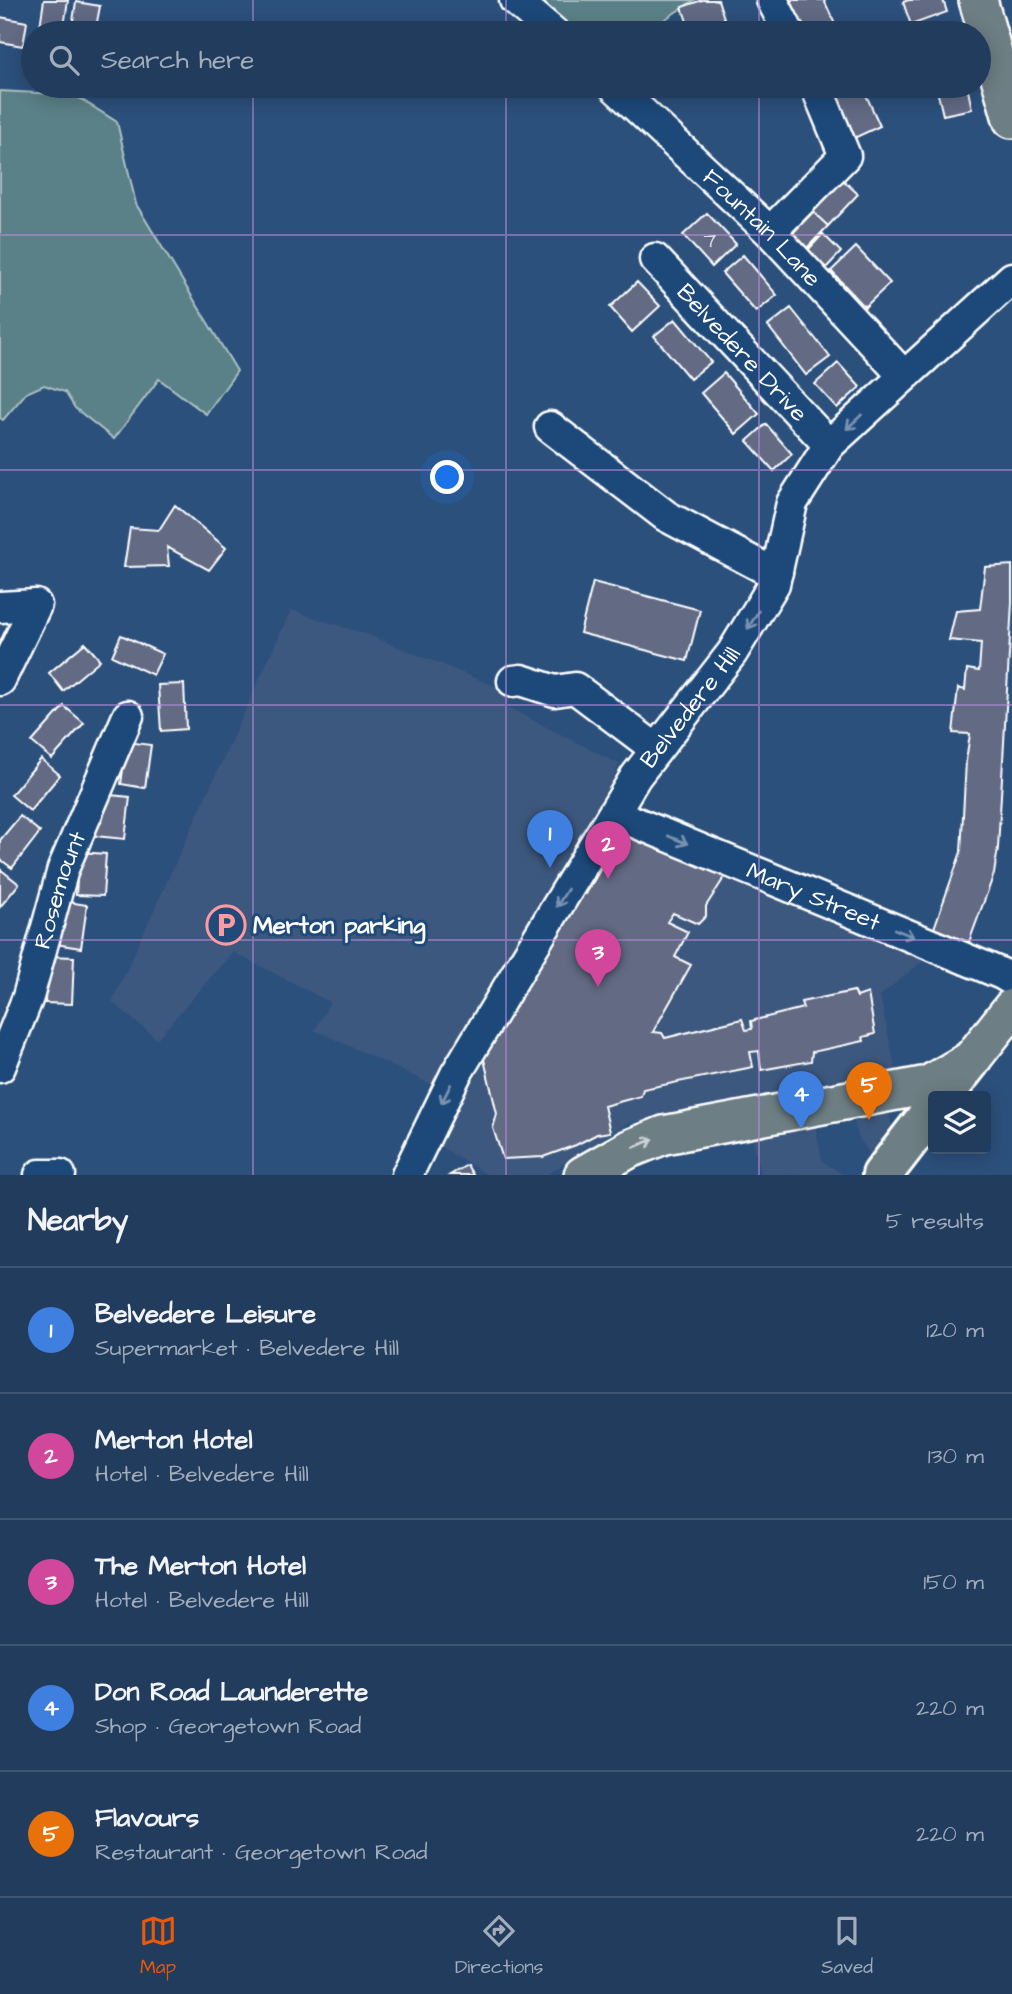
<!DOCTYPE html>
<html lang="en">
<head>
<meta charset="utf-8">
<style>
	:root { --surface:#213c5d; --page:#294363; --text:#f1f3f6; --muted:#a2adbc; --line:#3e5672; --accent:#ea580c }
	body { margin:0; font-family:"Architects Daughter",sans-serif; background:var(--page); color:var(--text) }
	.controls { position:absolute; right:21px; bottom:21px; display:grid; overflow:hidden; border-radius:7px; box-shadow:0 4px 18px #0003 }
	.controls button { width:63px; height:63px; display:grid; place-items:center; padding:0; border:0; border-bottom:2px solid var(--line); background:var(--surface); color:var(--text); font:35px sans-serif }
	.you { position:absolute; left:448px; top:478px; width:24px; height:24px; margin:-18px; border:5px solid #fff; border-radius:50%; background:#1a73e8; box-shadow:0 0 0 10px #1a73e833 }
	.badge { display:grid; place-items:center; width:46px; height:46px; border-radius:50%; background:var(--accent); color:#fff; font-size:23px; font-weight:700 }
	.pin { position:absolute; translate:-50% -58px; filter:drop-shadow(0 2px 4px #0008) }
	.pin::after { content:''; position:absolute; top:37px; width:24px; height:21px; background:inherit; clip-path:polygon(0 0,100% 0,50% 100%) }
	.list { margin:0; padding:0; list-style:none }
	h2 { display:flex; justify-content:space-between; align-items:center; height:91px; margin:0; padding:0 28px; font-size:30px }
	h2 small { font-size:23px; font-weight:400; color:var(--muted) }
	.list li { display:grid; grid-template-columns:46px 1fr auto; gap:21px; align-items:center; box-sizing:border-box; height:126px; padding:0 28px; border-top:2px solid var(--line) }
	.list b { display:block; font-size:26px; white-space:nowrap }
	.list p { margin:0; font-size:23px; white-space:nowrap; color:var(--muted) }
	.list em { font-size:23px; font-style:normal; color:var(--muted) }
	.icon { flex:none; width:38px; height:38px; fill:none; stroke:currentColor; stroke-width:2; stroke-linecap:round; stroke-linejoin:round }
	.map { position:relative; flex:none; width:1012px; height:1175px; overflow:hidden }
	.search { position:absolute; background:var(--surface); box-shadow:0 4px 18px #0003; left:21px; right:21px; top:21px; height:77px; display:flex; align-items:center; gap:18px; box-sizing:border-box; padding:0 24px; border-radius:38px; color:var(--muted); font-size:26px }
	.sheet { height:721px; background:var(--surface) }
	nav { display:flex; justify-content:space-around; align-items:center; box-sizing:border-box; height:98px; border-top:2px solid var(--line); background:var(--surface); font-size:19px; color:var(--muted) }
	nav a { display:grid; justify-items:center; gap:4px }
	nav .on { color:var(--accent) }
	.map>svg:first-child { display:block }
	.built { fill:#3c587e }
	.green { fill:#5a8187; stroke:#acc0c3; stroke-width:2 }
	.building { fill:#626a84; stroke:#fff; stroke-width:2 }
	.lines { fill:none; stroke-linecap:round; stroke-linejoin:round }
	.minor-casing { stroke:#fff; stroke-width:35 }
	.major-casing { stroke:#fff; stroke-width:42 }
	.highway-casing { stroke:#fff; stroke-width:44 }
	.minor { stroke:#1f4a7a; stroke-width:30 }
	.major { stroke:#6d7e84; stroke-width:37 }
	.highway { stroke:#6d7e84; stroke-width:38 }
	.oneway { stroke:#7992af }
	.oneway2 { stroke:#ccd2d4 }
	.grid { fill:none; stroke:#b68bdc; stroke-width:2; stroke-opacity:0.55 }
	.labels { text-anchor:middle; stroke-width:6; stroke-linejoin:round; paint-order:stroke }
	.number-label { font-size:21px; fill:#d8dae0 }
	.street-label { font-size:24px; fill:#fff; stroke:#1f4a7a }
	.poi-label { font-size:24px; font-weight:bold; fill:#fff; stroke:#1f4a7a; text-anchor:start }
</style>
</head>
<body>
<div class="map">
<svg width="1012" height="1175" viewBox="0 0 1012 1175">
	<rect width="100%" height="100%" fill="#2c507c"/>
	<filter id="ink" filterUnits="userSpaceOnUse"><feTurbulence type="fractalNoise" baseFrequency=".0143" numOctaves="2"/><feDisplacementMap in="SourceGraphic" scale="14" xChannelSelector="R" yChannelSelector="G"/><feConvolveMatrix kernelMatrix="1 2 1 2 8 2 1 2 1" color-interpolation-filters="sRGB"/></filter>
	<g filter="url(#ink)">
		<path class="built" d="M291,610L371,636L512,693L507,707L619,764L602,808L435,1086L315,1030L330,1002L233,952L157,1039L112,1002Z
			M620,824L927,957L880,996L896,1072L627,1124L546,1175H488L438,1145L478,1058Z
			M888,1106L892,1128L874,1160L859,1138L851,1112Z
			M814,1119L822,1161L843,1175H761L751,1129Z"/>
		<path class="green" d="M526,0H694L644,33H565Z
			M0,91L74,95L117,122L136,204L237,371L206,414L159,379L114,439L75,408L65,392L44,385L26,393L3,420L0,418Z"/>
		<path class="building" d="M44,0H68L63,33H39Z
			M702,0H718L729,33H691L682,7Z
			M788,0H824L839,33H802Z
			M909,0H943L947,12L911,25L903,2Z
			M76,2L100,6L95,33H71Z
			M0,17L27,22L23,46L0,42Z
			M826,86H862L880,126L850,140Z
			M936,86H967L972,109L943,115Z
			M843,180L858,194L828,226L813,212Z
			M813,212L828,226L806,249L791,235Z
			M707,213L736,244L712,267L683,235Z
			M823,234L841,252L826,268L808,250Z
			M856,247L890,283L865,307L831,271Z
			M743,255L777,295L756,312L722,273Z
			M637,282L660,306L632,332L610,307Z
			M791,308L830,357L806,375L768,326Z
			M675,319L711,362L690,379L654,336Z
			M838,363L860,387L837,408L815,384Z
			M724,373L759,414L736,434L701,393Z
			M766,424L792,454L774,471L747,441Z
			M175,505L226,548L209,570L167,547L169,566L124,567L130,528L159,530Z
			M1012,565V602L998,848L994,874L969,942L933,931L961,852L966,761L970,734L953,733L958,688L965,690L967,669L979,671L981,643L949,640L956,611L980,609L985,567Z
			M593,582L700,610L687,661L580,633Z
			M121,635L163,654L153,675L112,656Z
			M85,643L100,660L63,691L49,673Z
			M184,684L186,729L161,731L158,685Z
			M64,706L84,723L52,759L32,742Z
			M127,742L151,745L145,788L121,784Z
			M41,759L60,775L30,811L11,795Z
			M99,794L130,797L125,839L95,836Z
			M20,816L40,832L12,868L0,859V840Z
			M628,822L731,867L706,906V916L698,924L673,913L667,922L688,932L675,957L691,965L653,1032L662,1033L665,1038L742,1019L746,1030L752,1029L751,1021L803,1008L801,1002L854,991L857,997L868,993L875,1034L863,1037L864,1041L812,1052L811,1061L761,1070L759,1051L750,1052L753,1067L643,1089L641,1096L604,1106L610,1132L597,1134L576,1145L543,1157L503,1159L493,1128L497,1114L482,1051L576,889L586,894Z
			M79,852L106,854L103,896L76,895Z
			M0,869L19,884L0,907Z
			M62,901L87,905L81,948L55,944Z
			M47,956L74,957L72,1004L45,1003Z
			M467,1165L473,1175H450Z"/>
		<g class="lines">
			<g class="minor-casing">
				<g id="minor">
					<path d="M515,0L554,33"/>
					<path d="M772,0L789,33"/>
					<path id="s1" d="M614,86L770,232L903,375"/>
					<path d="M770,232L845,156L816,86"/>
					<path id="s2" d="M655,259L829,445"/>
					<path d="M550,427L666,516L768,570L777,572"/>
					<path d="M0,607L36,605L0,680"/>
					<path d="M513,681L521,680L555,691L575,688L656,749"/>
					<path id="s3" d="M615,814L1002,974L1012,980"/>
					<path id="s4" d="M0,1067L28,997L63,869L128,716"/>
					<path d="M40,1175H60"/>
					<path id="s5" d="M407,1175L456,1074L636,776L732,653L774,584L792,503L829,445L1012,278"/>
				</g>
			</g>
			<g class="major-casing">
				<path id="major" d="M978,0L1012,119
					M583,1175L629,1149L664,1135L928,1085L971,1060L1012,1008"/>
			</g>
			<g class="highway-casing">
				<path id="highway" d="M943,1096L971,1060
					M882,1175L933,1109"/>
			</g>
			<use href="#minor" class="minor"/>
			<use href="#major" class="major"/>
			<use href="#highway" class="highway"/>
		</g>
		<defs><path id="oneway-shaft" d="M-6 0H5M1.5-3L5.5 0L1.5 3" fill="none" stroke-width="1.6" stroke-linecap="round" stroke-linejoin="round" transform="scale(1.75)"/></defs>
		<g class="oneway">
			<use href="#oneway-shaft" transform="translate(854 422) rotate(137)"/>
			<use href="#oneway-shaft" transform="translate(753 620) rotate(121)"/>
			<use href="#oneway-shaft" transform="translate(678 840) rotate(22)"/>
			<use href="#oneway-shaft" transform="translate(562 898) rotate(122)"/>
			<use href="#oneway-shaft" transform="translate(904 933) rotate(22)"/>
			<use href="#oneway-shaft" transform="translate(446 1094) rotate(116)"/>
		</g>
		<use class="oneway2" href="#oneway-shaft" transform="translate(644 1143) rotate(-23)"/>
	</g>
	<path class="grid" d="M253,0V33M506,0V33M759,0V33M253,86V1175M506,86V1175M759,86V1175M0,235H1012M0,470H1012M0,705H1012M0,940H1012"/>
	<defs>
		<g id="parking-ring" transform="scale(2.0125)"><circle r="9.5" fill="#1f4a7a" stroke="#ff9aa2" stroke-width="1.5"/><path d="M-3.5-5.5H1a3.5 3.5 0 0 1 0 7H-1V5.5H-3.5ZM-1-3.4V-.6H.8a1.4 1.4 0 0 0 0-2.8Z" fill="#ff9aa2"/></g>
	</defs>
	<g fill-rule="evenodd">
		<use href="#parking-ring" x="226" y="925"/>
	</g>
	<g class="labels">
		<g class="number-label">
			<text x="710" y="247">7</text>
		</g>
		<g class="street-label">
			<text dy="8" stroke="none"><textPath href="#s1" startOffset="205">Fountain Lane</textPath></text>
			<text dy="8" stroke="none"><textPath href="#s2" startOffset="128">Belvedere Drive</textPath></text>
			<text dy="8" stroke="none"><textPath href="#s5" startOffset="548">Belvedere Hill</textPath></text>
			<text dy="8" stroke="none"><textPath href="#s4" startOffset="187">Rosemount</textPath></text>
			<text dy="8" stroke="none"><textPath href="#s3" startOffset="215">Mary Street</textPath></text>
		</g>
		<g class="poi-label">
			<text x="253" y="933">Merton parking</text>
		</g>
	</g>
</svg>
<div class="controls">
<button><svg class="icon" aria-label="layers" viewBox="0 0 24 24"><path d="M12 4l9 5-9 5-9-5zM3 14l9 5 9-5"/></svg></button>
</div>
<div class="you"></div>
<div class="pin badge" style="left:550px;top:868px;background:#3f7fe0">1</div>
<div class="pin badge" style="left:608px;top:879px;background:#d1479c">2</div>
<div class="pin badge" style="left:598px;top:987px;background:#d1479c">3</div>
<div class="pin badge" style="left:801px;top:1129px;background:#3f7fe0">4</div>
<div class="pin badge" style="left:869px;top:1120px;background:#e8710a">5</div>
<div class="search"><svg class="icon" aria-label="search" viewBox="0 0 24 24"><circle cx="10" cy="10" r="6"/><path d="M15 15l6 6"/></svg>Search here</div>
</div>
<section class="sheet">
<h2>Nearby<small>5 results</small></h2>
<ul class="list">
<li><span class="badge" style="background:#3f7fe0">1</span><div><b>Belvedere Leisure</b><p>Supermarket · Belvedere Hill</p></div><em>120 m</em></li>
<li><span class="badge" style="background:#d1479c">2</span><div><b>Merton Hotel</b><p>Hotel · Belvedere Hill</p></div><em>130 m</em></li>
<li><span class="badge" style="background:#d1479c">3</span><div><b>The Merton Hotel</b><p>Hotel · Belvedere Hill</p></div><em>150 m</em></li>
<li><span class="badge" style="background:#3f7fe0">4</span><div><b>Don Road Launderette</b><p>Shop · Georgetown Road</p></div><em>220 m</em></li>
<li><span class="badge" style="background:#e8710a">5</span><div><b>Flavours</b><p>Restaurant · Georgetown Road</p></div><em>220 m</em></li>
</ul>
</section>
<nav>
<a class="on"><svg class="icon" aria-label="map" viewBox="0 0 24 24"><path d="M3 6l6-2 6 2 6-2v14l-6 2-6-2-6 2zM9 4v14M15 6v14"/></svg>Map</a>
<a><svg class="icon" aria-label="directions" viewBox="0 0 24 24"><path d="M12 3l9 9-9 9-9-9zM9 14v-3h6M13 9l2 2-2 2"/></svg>Directions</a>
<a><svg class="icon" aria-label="saved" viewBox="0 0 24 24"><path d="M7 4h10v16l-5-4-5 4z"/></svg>Saved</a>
</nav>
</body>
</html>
